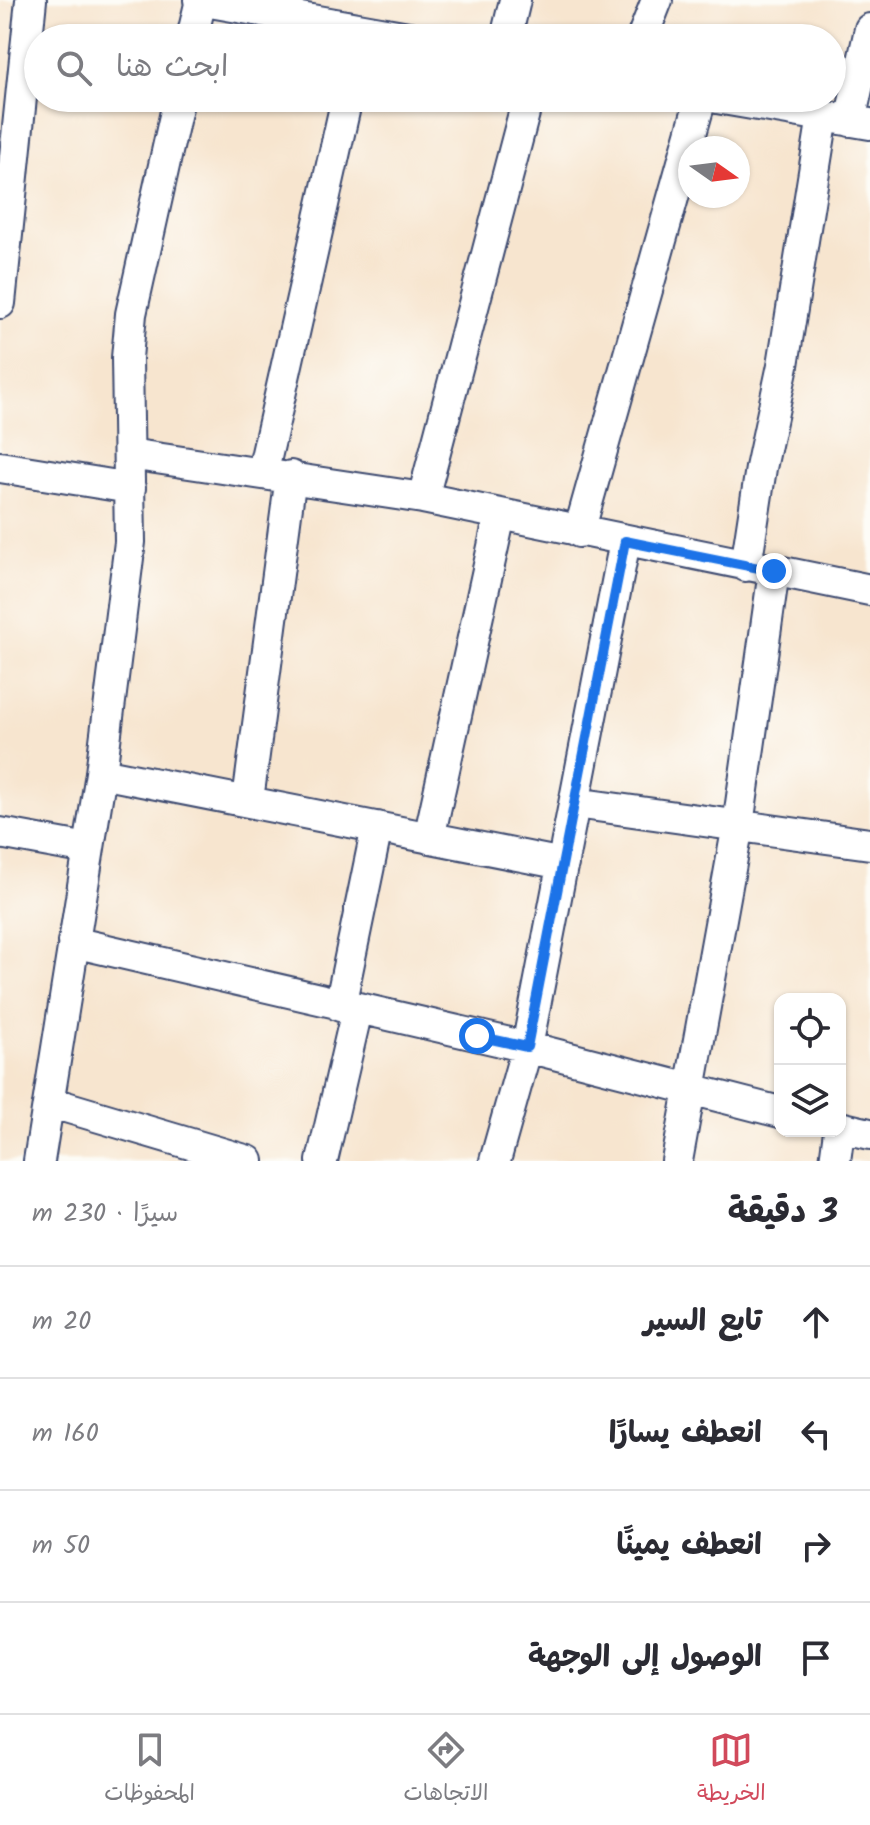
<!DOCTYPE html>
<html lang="ar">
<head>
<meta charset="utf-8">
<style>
	:root { --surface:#fff; --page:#f7f7f7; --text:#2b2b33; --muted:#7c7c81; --line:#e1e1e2; --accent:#d1495b }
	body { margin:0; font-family:Kalam,"Playpen Sans Arabic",sans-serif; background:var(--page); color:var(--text); direction:rtl }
	.controls { position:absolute; right:24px; bottom:24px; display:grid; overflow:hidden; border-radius:16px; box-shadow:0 2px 6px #0004 }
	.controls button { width:72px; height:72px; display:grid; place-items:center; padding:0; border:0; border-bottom:2px solid var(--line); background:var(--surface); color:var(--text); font:40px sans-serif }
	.compass { position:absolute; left:678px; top:136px; width:72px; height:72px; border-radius:50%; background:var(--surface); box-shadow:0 2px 6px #0004; rotate:104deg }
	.stop { position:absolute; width:24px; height:24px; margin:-18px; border:6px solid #1a73e8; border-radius:50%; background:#fff }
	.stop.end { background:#1a73e8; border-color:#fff; box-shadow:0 2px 8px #0008 }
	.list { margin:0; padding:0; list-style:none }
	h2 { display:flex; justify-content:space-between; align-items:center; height:104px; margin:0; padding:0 32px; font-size:34px }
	h2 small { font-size:26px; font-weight:400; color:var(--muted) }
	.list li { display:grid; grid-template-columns:52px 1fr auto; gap:24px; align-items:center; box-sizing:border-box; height:112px; padding:0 32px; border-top:2px solid var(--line) }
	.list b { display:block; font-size:30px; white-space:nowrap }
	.list em { font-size:26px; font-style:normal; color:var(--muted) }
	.icon { flex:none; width:44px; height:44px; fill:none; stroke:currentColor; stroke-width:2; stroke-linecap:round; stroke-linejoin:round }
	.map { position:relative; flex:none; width:870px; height:1161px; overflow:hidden; direction:ltr }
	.search { position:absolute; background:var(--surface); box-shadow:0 2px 6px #0004; left:24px; right:24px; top:24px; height:88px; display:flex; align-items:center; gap:20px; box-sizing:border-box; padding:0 28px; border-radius:44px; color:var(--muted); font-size:30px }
	.sheet { height:552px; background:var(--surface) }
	nav { display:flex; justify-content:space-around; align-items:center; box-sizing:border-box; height:112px; border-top:2px solid var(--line); background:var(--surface); font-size:22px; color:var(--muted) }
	nav a { display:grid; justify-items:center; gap:4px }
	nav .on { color:var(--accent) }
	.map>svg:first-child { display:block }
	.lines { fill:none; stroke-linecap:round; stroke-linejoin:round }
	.minor-casing { stroke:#3c4a6f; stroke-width:34 }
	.minor { stroke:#fff; stroke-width:30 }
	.route { stroke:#1a73e8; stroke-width:10 }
</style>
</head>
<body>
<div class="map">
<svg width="870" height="1161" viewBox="0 0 870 1161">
	<rect width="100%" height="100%" fill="#fdfcf7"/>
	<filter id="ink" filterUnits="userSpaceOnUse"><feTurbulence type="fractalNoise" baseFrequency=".0125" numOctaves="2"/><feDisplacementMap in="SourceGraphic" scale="16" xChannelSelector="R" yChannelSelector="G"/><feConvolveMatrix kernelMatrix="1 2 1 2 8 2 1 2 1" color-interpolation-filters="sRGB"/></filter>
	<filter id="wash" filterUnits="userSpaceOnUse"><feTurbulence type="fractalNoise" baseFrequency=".006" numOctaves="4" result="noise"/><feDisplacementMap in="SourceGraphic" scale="32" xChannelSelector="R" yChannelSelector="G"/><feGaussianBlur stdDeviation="1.8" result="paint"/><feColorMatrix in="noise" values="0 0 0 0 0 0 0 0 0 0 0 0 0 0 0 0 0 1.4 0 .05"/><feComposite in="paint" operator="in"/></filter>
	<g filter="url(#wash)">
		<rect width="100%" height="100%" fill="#f7e5cf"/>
	</g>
	<g filter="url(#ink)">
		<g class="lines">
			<g class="minor-casing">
				<path id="minor" d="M199,0L414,38
					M192,38L201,0
					M506,38L515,0
					M642,38L657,0
					M717,98L870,124
					M850,121L870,29
					M0,303L31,0
					M129,454L423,498L870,590
					M0,467L130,488
					M263,471L347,98
					M423,498L528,98
					M579,532L701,98
					M746,566L761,468L783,365L823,116
					M101,773L563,864
					M248,800L291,476
					M575,803L870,844
					M0,833L88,849
					M429,838L500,515
					M73,942L527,1047L780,1112
					M340,1006L377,827
					M49,1102L248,1161
					M840,1127L870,1134
					M39,1161L101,773L130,542L127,358L131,314L179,98
					M322,1161L357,1010
					M495,1161L527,1047L625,541
					M677,1161L738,825L774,571
					M835,1161L839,1131"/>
			</g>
			<use href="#minor" class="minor"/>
		</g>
	</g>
	<g class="lines" filter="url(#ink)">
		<path class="route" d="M477,1036L527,1047L625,541L774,571"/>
	</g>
</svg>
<div class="controls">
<button><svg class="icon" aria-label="locate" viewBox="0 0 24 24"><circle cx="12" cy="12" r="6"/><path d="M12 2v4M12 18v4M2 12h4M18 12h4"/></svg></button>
<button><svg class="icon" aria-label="layers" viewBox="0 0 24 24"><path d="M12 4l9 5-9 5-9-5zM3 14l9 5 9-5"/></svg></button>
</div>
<svg class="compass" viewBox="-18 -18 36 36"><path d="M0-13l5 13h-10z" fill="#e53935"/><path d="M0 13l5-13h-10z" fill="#7c7c81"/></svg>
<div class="stop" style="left:477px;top:1036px"></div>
<div class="stop end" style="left:774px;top:571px"></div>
<div class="search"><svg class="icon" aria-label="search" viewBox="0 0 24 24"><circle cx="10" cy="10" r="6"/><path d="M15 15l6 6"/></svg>ابحث هنا</div>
</div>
<section class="sheet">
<h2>3 دقيقة<small>سيرًا · 230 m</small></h2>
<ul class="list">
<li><svg class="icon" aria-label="ahead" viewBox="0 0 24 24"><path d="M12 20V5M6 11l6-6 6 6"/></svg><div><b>تابع السير</b></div><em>20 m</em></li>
<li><svg class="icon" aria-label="left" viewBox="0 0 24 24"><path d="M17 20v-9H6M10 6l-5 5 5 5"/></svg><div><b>انعطف يسارًا</b></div><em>160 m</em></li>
<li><svg class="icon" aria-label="right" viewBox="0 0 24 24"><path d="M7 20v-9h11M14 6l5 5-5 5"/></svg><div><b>انعطف يمينًا</b></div><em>50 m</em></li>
<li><svg class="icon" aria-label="arrive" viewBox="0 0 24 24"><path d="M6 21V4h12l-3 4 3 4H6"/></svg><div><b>الوصول إلى الوجهة</b></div></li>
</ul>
</section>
<nav>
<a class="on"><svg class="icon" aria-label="map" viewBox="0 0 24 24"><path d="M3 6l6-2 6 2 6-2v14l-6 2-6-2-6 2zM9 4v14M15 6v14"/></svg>الخريطة</a>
<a><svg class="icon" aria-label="directions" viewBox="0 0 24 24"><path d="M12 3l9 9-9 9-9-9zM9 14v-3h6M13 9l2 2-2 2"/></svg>الاتجاهات</a>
<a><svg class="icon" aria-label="saved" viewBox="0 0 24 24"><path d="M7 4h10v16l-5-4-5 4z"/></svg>المحفوظات</a>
</nav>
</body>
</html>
